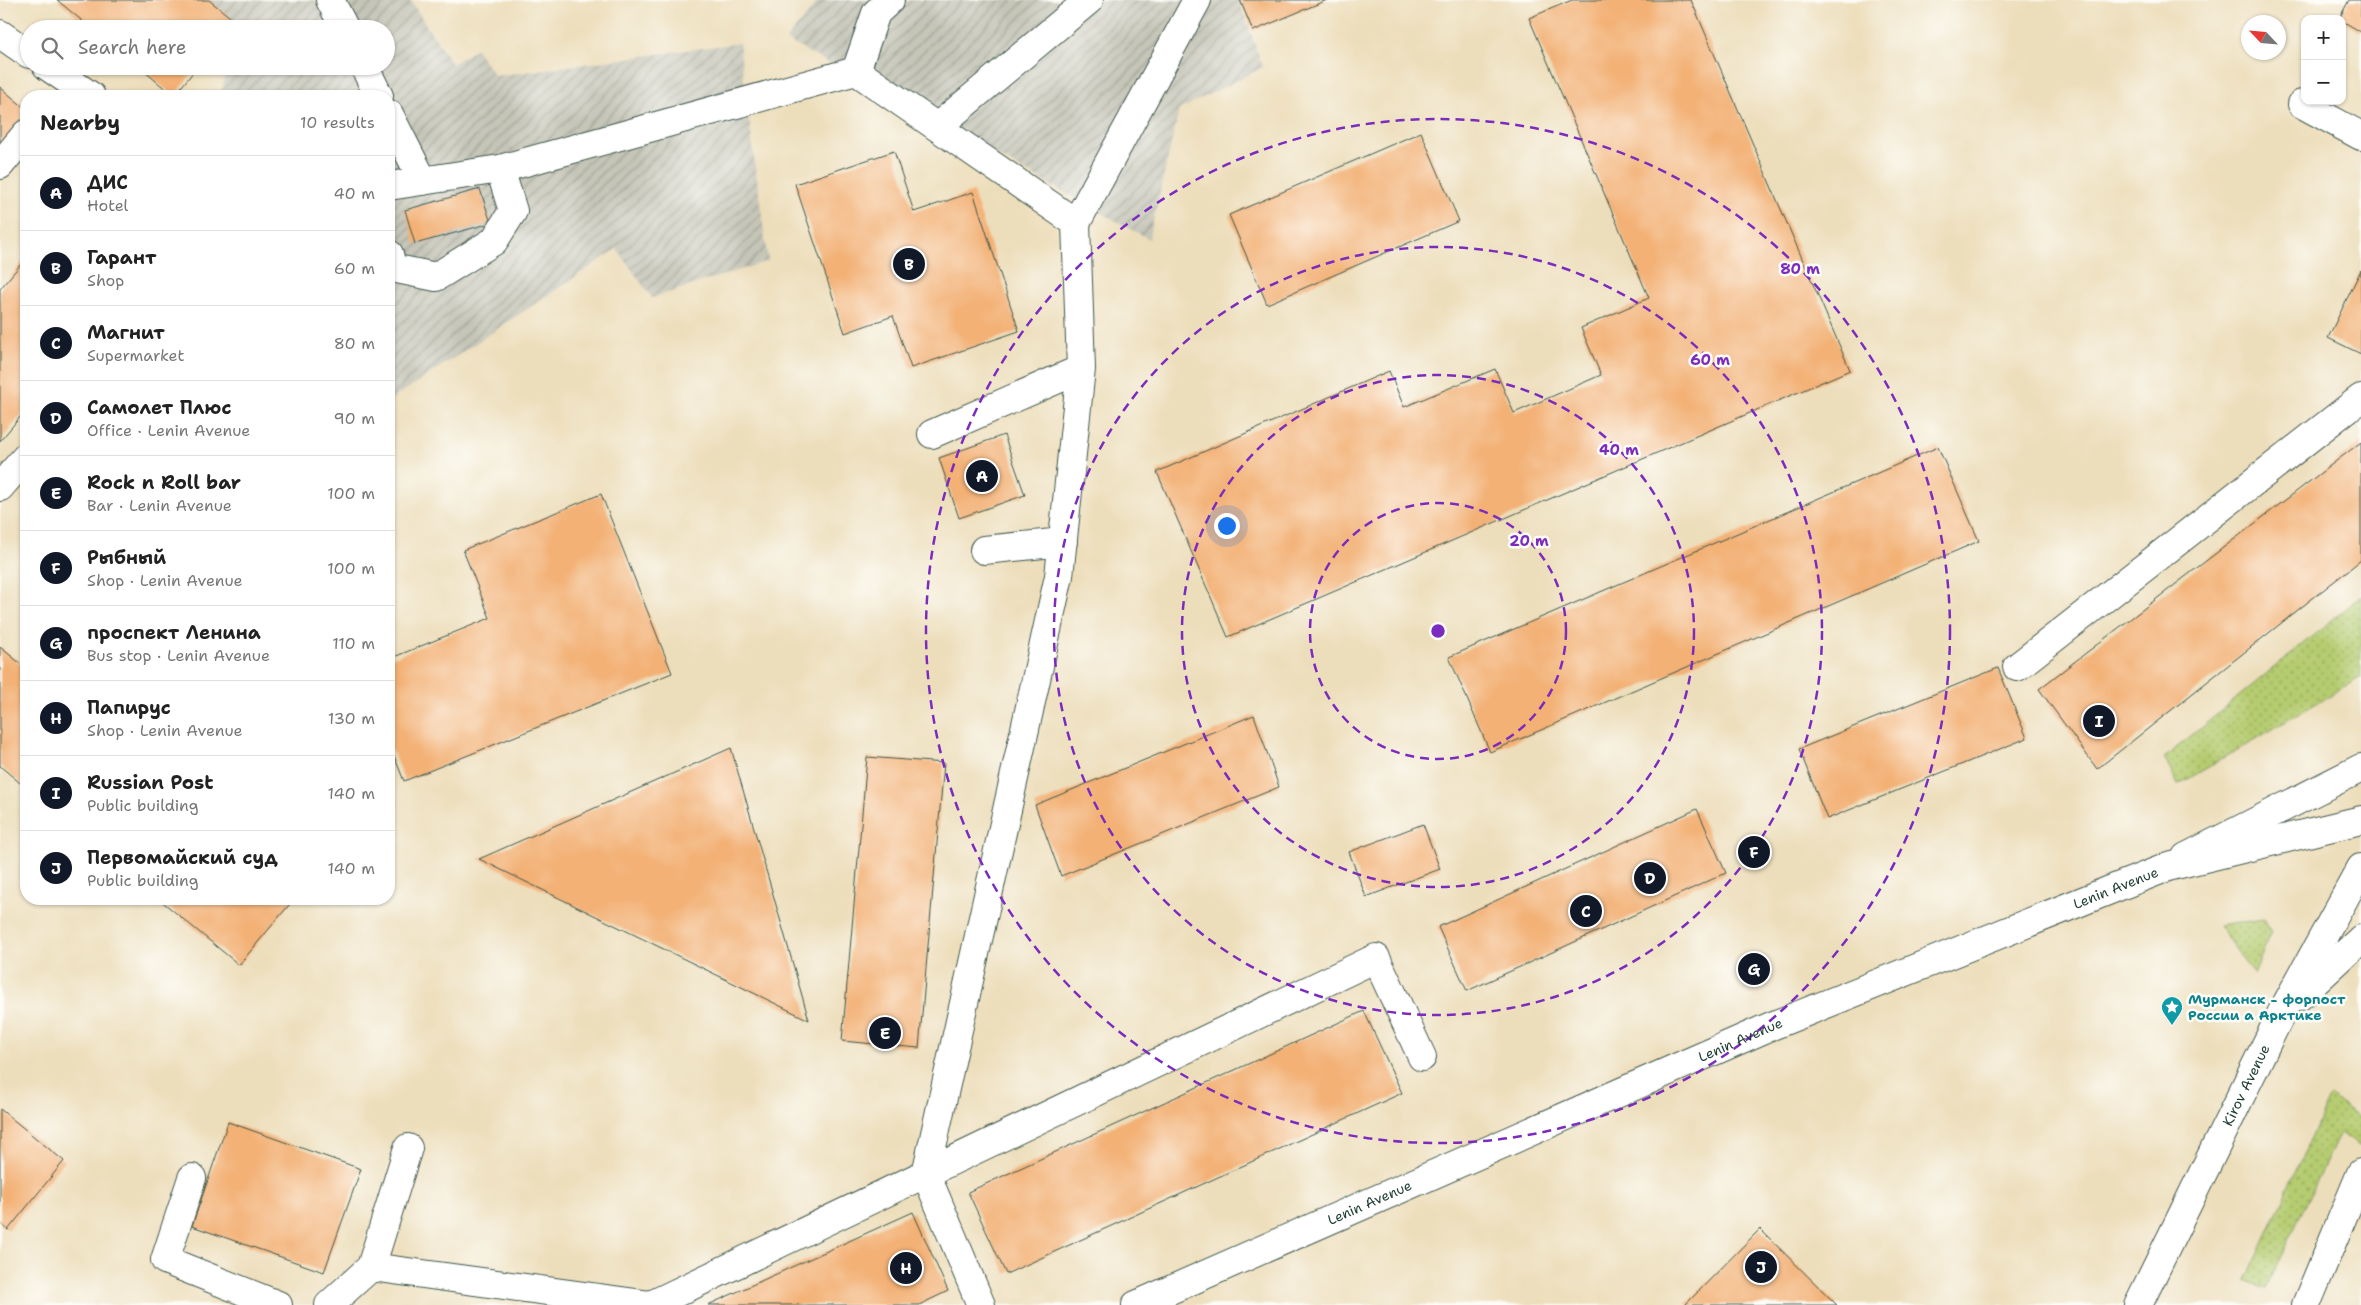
<!DOCTYPE html>
<html lang="en">
<head>
<meta charset="utf-8">
<style>
	:root { --surface:#fff; --page:#f6f6f6; --text:#222; --muted:#767676; --line:#e0e0e0; --accent:#111827 }
	body { margin:0; font-family:"Shantell Sans",sans-serif; background:var(--page); color:var(--text) }
	.controls { position:absolute; right:15px; top:15px; display:grid; overflow:hidden; border-radius:10px; box-shadow:0 1px 4px #0004 }
	.controls button { width:45px; height:45px; display:grid; place-items:center; padding:0; border:0; border-bottom:1px solid var(--line); background:var(--surface); color:var(--text); font:25px sans-serif }
	.compass { position:absolute; left:2241px; top:15px; width:45px; height:45px; border-radius:50%; background:var(--surface); box-shadow:0 1px 4px #0004; rotate:296deg }
	.you { position:absolute; left:1226px; top:525px; width:18px; height:18px; margin:-12px; border:4px solid #fff; border-radius:50%; background:#1a73e8; box-shadow:0 0 0 8px #1a73e833 }
	.badge { display:grid; place-items:center; width:32px; height:32px; border-radius:50%; background:var(--accent); color:#fff; font-size:16px; font-weight:700 }
	.pin { position:absolute; translate:-50% -50%; border:2px solid #fff; box-shadow:0 1px 5px #0006 }
	.list { margin:0; padding:0; list-style:none }
	h2 { display:flex; justify-content:space-between; align-items:center; height:65px; margin:0; padding:0 20px; font-size:21px }
	h2 small { font-size:16px; font-weight:400; color:var(--muted) }
	.list li { display:grid; grid-template-columns:32px 1fr auto; gap:15px; align-items:center; box-sizing:border-box; height:75px; padding:0 20px; border-top:1px solid var(--line) }
	.list b { display:block; font-size:19px; white-space:nowrap }
	.list p { margin:0; font-size:16px; white-space:nowrap; color:var(--muted) }
	.list em { font-size:16px; font-style:normal; color:var(--muted) }
	.icon { flex:none; width:28px; height:28px; fill:none; stroke:currentColor; stroke-width:2; stroke-linecap:round; stroke-linejoin:round }
	.map { position:relative; flex:none; width:2361px; height:1305px; overflow:hidden }
	.search { position:absolute; background:var(--surface); box-shadow:0 1px 4px #0004; left:20px; top:20px; width:375px; height:55px; display:flex; align-items:center; gap:12px; box-sizing:border-box; padding:0 18px; border-radius:28px; color:var(--muted); font-size:19px }
	.panel { position:absolute; background:var(--surface); box-shadow:0 1px 4px #0004; left:20px; top:90px; width:375px; height:815px; border-radius:20px }
	.map>svg:first-child { display:block }
	.industrial { fill:url(#industrial-furrows) }
	.green { fill:url(#green-dots); stroke:#6a8452 }
	.building { fill:#f3b176 }
	.lines { fill:none; stroke-linecap:round; stroke-linejoin:round }
	.minor-casing { stroke:#3e5548; stroke-width:30 }
	.major-casing { stroke:#3e5548; stroke-width:30 }
	.minor { stroke:#fff; stroke-width:28 }
	.major { stroke:#fff; stroke-width:28 }
	.ring { fill:none; stroke:#7b2cbf; stroke-width:2.5; stroke-dasharray:9 6 }
	.labels { text-anchor:middle; stroke-width:5; stroke-linejoin:round; paint-order:stroke }
	.street-label { font-size:14px; fill:#1f3d34; stroke:#fdfcf7 }
	.culture-label { font-size:14px; font-weight:bold; fill:#0d838f; stroke:#fdfcf7; text-anchor:start }
	.centre { fill:#7b2cbf; stroke:#fdfcf7; stroke-width:2.5 }
	.ring-label { font-size:15px; text-anchor:middle; font-weight:bold; fill:#7b2cbf; stroke:#fdfcf7; stroke-width:5; stroke-linejoin:round; paint-order:stroke }
</style>
</head>
<body>
<div class="map">
<svg width="2361" height="1305" viewBox="0 0 2361 1305">
	<defs>
		<pattern id="industrial-furrows" width="10" height="10" patternUnits="userSpaceOnUse" patternTransform="scale(1.25)"><rect width="10" height="10" fill="#c5c5b8"/><path d="M-1 1l2-2M0 10L10 0M9 11l2-2" fill="none" stroke="#9fa196"/></pattern>
		<pattern id="green-dots" width="8" height="8" patternUnits="userSpaceOnUse" patternTransform="scale(1.25)"><rect width="8" height="8" fill="#b5cc70"/><path d="M2 2h.1M6 6h.1" fill="none" stroke="#93a75d" stroke-width="1.8" stroke-linecap="round"/></pattern>
	</defs>
	<rect width="100%" height="100%" fill="#fdfcf7"/>
	<filter id="ink" filterUnits="userSpaceOnUse"><feTurbulence type="fractalNoise" baseFrequency=".02" numOctaves="2"/><feDisplacementMap in="SourceGraphic" scale="10" xChannelSelector="R" yChannelSelector="G"/><feConvolveMatrix kernelMatrix="1 2 1 2 8 2 1 2 1" color-interpolation-filters="sRGB"/></filter>
	<filter id="wash" filterUnits="userSpaceOnUse"><feTurbulence type="fractalNoise" baseFrequency=".0096" numOctaves="4" result="noise"/><feDisplacementMap in="SourceGraphic" scale="20" xChannelSelector="R" yChannelSelector="G"/><feGaussianBlur stdDeviation="1.12" result="paint"/><feColorMatrix in="noise" values="0 0 0 0 0 0 0 0 0 0 0 0 0 0 0 0 0 1.4 0 .05"/><feComposite in="paint" operator="in"/></filter>
	<g filter="url(#wash)">
		<rect width="100%" height="100%" fill="#eddebb"/>
		<path class="industrial" d="M209,0H410L452,64L476,49L495,76L739,43L768,261L652,298L617,249L389,401V96H221L227,66H386V29H233L234,21Z
			M819,0H1239L1263,67L1179,110L1149,239L786,40Z"/>
		<path class="green" d="M2361,596V677L2178,785L2164,758Z
			M2263,919L2271,932L2254,974L2218,926Z
			M2330,1096L2361,1118V1147L2340,1133L2266,1288L2246,1280Z"/>
		<g id="blocks">
			<path class="building" d="M57,0H209L235,21L228,29H92Z
				M1240,0H1327L1253,31Z
				M1572,0H1691L1850,370L1228,637L1157,472L1389,371L1404,407L1495,369L1514,413L1601,375L1581,328L1649,298L1529,18Z
				M2349,0H2361V32L2339,19Z
				M138,66H198L174,96Z
				M0,87L26,109V121L0,152Z
				M1421,132L1459,221L1267,304L1229,215Z
				M894,151L914,212L973,192L1019,331L911,368L893,316L845,333L795,184Z
				M480,189L491,223L415,244L405,210Z
				M26,258V410L0,441V289Z
				M2361,270V354L2328,338Z
				M1004,435L1025,495L959,518L939,458Z
				M2361,442V560L2097,769L2039,689Z
				M1938,447L1979,541L1490,752L1449,657Z
				M601,494L672,673L404,781L389,743V659L490,618L463,550Z
				M0,647L26,668V788L0,766Z
				M1998,668L2027,738L1827,819L1799,749Z
				M1254,715L1279,787L1061,876L1035,805Z
				M731,748L809,1020L479,859Z
				M867,757L944,763L919,1048L842,1041Z
				M1697,809L1726,873L1467,991L1438,927Z
				M1423,824L1440,869L1366,897L1349,852Z
				M159,899H294L239,965Z
				M1364,1011L1402,1093L1006,1274L968,1192Z
				M0,1109L64,1161L8,1230L0,1223Z
				M228,1122L361,1169L324,1272L192,1226Z
				M913,1212L948,1291L919,1305H708Z
				M1760,1229L1837,1305H1685Z"/>
		</g>
	</g>
	<g filter="url(#ink)">
		<use href="#blocks" fill-opacity="0" stroke="#3e5548" stroke-width="1"/>
		<g class="lines">
			<g class="minor-casing">
				<path id="minor" d="M330,0L345,29
					M0,34L29,54
					M47,66L91,96
					M364,66L379,96
					M856,71L937,127L1089,0
					M2302,104L2361,136
					M389,114L423,181
					M937,127L1076,223L1197,0
					M0,165L26,134
					M389,186L500,169L856,71L876,13L890,0
					M389,254L392,268L436,277L494,241L513,211L500,169
					M932,434L1081,369
					M0,487L26,457
					M984,550L1063,542
					M2017,667L2361,398
					M2186,857L2361,768
					M192,1178L165,1260L278,1305
					M371,1267L651,1305L1376,958L1422,1057
					M329,1305L371,1267L408,1148
					M981,1305L926,1174L1059,576L1081,369L1076,223
					M2306,1305L2361,1173"/>
			</g>
			<g class="major-casing">
				<g id="major">
					<path d="M2300,996L2361,939"/>
					<path id="s1" d="M1136,1305L1769,1027L2125,884L2168,867L2361,820"/>
					<path id="s2" d="M2138,1305L2282,1012L2361,868"/>
				</g>
			</g>
			<use href="#minor" class="minor"/>
			<use href="#major" class="major"/>
		</g>
	</g>
	<g class="ring">
		<circle cx="1438" cy="631" r="128"/>
		<circle cx="1438" cy="631" r="256"/>
		<circle cx="1438" cy="631" r="384"/>
		<circle cx="1438" cy="631" r="512"/>
	</g>
	<defs>
		<g id="sight-pin" transform="scale(1.125)"><path d="M0 17L-7.5 6A9.5 9.5 0 1 1 7.5 6Z" fill="#0f9aa8" stroke="#fdfcf7"/><path d="M0-6L1.8-2.2L6-1.7L2.9 1.2L3.7 5.4L0 3.3L-3.7 5.4L-2.9 1.2L-6-1.7L-1.8-2.2Z" fill="#fff"/></g>
	</defs>
	<g fill-rule="evenodd">
		<use href="#sight-pin" x="2172" y="1007"/>
	</g>
	<g class="labels">
		<g class="street-label">
			<text dy="5" stroke="none"><textPath href="#s1" startOffset="1065">Lenin Avenue</textPath></text>
			<text dy="5" stroke="none"><textPath href="#s1" startOffset="660">Lenin Avenue</textPath></text>
			<text dy="5" stroke="none"><textPath href="#s2" startOffset="245">Kirov Avenue</textPath></text>
			<text dy="5" stroke="none"><textPath href="#s1" startOffset="255">Lenin Avenue</textPath></text>
		</g>
		<g class="culture-label">
			<text x="2188" y="1004">Мурманск - форпост<tspan x="2188" dy="16">России а Арктике</tspan></text>
		</g>
	</g>
	<circle cx="1438" cy="631" r="8" class="centre"/>
	<g class="ring-label">
		<text x="1800" y="274">80 m</text>
		<text x="1710" y="365">60 m</text>
		<text x="1619" y="455">40 m</text>
		<text x="1529" y="546">20 m</text>
	</g>
</svg>
<div class="controls">
<button>+</button>
<button>−</button>
</div>
<svg class="compass" viewBox="-18 -18 36 36"><path d="M0-13l5 13h-10z" fill="#e53935"/><path d="M0 13l5-13h-10z" fill="#767676"/></svg>
<div class="you"></div>
<div class="pin badge" style="left:982px;top:476px">A</div>
<div class="pin badge" style="left:909px;top:264px">B</div>
<div class="pin badge" style="left:1586px;top:911px">C</div>
<div class="pin badge" style="left:1650px;top:878px">D</div>
<div class="pin badge" style="left:885px;top:1033px">E</div>
<div class="pin badge" style="left:1754px;top:852px">F</div>
<div class="pin badge" style="left:1754px;top:969px">G</div>
<div class="pin badge" style="left:906px;top:1268px">H</div>
<div class="pin badge" style="left:2099px;top:721px">I</div>
<div class="pin badge" style="left:1761px;top:1267px">J</div>
<div class="search"><svg class="icon" aria-label="search" viewBox="0 0 24 24"><circle cx="10" cy="10" r="6"/><path d="M15 15l6 6"/></svg>Search here</div>
<section class="panel">
<h2>Nearby<small>10 results</small></h2>
<ul class="list">
<li><span class="badge">A</span><div><b>ДИС</b><p>Hotel</p></div><em>40 m</em></li>
<li><span class="badge">B</span><div><b>Гарант</b><p>Shop</p></div><em>60 m</em></li>
<li><span class="badge">C</span><div><b>Магнит</b><p>Supermarket</p></div><em>80 m</em></li>
<li><span class="badge">D</span><div><b>Самолет Плюс</b><p>Office · Lenin Avenue</p></div><em>90 m</em></li>
<li><span class="badge">E</span><div><b>Rock n Roll bar</b><p>Bar · Lenin Avenue</p></div><em>100 m</em></li>
<li><span class="badge">F</span><div><b>Рыбный</b><p>Shop · Lenin Avenue</p></div><em>100 m</em></li>
<li><span class="badge">G</span><div><b>проспект Ленина</b><p>Bus stop · Lenin Avenue</p></div><em>110 m</em></li>
<li><span class="badge">H</span><div><b>Папирус</b><p>Shop · Lenin Avenue</p></div><em>130 m</em></li>
<li><span class="badge">I</span><div><b>Russian Post</b><p>Public building</p></div><em>140 m</em></li>
<li><span class="badge">J</span><div><b>Первомайский суд</b><p>Public building</p></div><em>140 m</em></li>
</ul>
</section>
</div>
</body>
</html>
